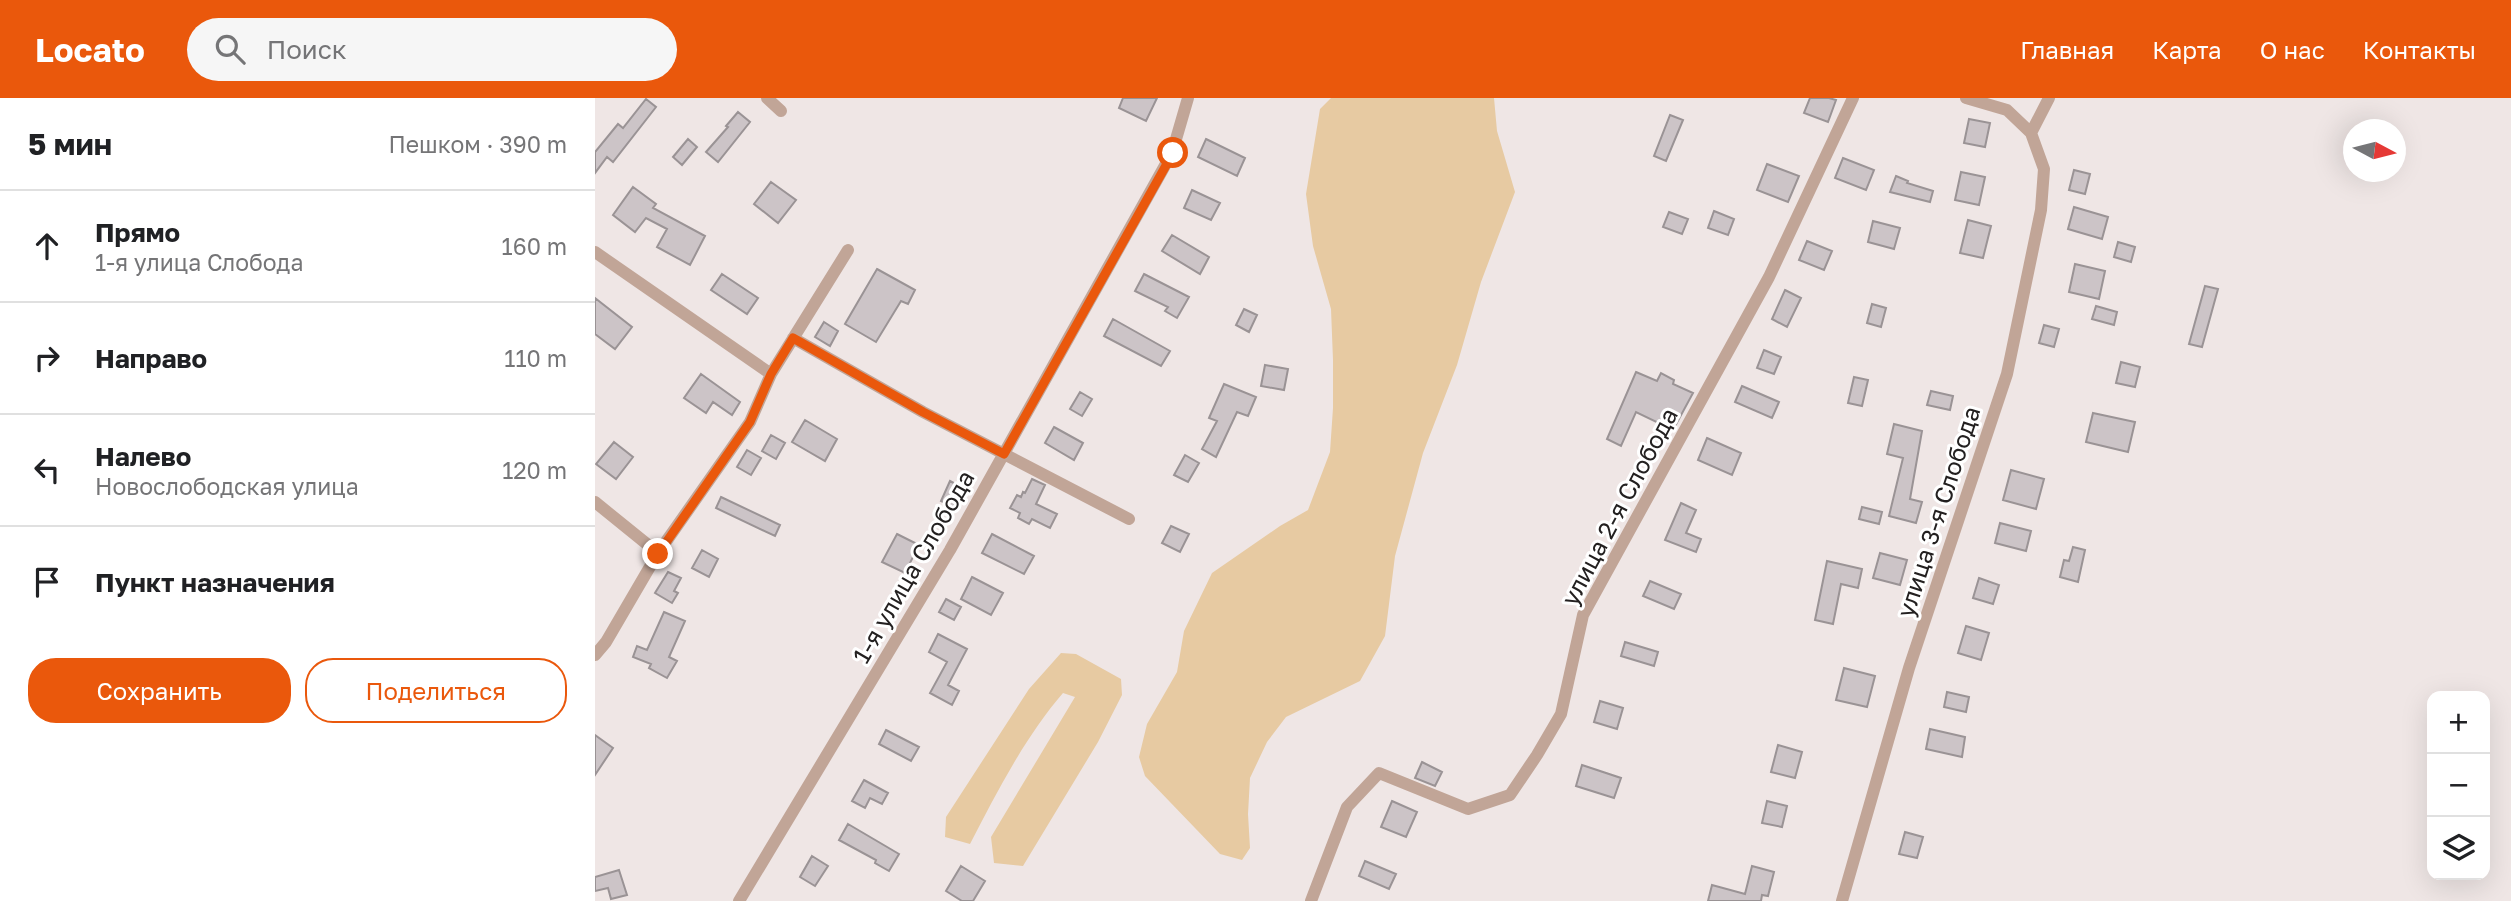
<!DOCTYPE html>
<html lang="ru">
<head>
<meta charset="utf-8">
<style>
	:root { --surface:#fff; --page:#f6f6f6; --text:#202124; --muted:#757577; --line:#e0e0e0; --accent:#ea580c }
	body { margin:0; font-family:"Golos Text",sans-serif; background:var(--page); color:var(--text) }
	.controls { position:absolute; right:21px; bottom:21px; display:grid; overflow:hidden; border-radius:14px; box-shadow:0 7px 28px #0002 }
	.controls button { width:63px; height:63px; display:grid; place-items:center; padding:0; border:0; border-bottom:2px solid var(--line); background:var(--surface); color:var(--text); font:35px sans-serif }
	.compass { position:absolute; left:1748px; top:21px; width:63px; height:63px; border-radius:50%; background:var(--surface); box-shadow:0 7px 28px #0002; rotate:97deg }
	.stop { position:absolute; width:21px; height:21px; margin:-16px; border:5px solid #ea580c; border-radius:50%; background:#fff }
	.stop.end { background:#ea580c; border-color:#fff; box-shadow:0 2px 7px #0008 }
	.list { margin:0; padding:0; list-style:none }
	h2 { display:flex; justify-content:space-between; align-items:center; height:91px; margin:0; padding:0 28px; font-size:30px }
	h2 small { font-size:23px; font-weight:400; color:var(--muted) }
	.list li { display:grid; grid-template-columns:46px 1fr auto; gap:21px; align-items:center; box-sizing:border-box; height:112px; padding:0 28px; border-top:2px solid var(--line) }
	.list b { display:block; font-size:26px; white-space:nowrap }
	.list p { margin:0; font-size:23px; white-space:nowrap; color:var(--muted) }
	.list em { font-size:23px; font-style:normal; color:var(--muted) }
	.actions { display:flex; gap:14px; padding:21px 28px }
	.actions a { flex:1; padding:16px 0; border:2px solid var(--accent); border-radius:28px; text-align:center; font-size:24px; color:var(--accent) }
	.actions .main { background:var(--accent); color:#fff }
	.icon { flex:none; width:38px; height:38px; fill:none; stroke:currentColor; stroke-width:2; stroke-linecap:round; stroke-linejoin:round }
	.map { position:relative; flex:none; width:1916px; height:803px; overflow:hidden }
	header { display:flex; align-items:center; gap:42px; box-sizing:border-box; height:98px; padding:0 35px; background:var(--accent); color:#fff }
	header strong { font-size:33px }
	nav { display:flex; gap:38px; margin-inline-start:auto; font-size:24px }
	.search { width:490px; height:63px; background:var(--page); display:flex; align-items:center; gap:18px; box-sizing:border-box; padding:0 24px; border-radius:38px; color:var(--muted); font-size:26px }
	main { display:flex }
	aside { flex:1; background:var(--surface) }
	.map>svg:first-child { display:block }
	.green { fill:#e7caa2 }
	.building { fill:#ccc4c7; stroke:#9a9395; stroke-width:2 }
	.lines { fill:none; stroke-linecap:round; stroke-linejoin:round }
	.minor { stroke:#c1a597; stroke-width:12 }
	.route { stroke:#ea580c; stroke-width:9 }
	.labels { text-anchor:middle; stroke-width:6; stroke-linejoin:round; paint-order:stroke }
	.street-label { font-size:24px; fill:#232020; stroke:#fff }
</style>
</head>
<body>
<header>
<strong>Locato</strong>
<div class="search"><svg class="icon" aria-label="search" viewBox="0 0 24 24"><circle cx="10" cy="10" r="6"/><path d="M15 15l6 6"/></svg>Поиск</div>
<nav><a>Главная</a><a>Карта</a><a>О нас</a><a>Контакты</a></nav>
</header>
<main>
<aside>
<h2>5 мин<small>Пешком · 390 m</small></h2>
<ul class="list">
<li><svg class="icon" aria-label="ahead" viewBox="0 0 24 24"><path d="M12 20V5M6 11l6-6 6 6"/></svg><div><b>Прямо</b><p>1-я улица Слобода</p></div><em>160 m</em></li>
<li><svg class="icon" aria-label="right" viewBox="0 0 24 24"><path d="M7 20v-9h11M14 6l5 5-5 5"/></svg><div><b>Направо</b></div><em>110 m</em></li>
<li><svg class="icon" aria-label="left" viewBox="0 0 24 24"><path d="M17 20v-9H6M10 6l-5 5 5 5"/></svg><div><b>Налево</b><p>Новослободская улица</p></div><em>120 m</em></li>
<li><svg class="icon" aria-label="arrive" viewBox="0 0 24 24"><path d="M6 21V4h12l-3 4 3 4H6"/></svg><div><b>Пункт назначения</b></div></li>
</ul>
<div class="actions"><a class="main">Сохранить</a><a>Поделиться</a></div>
</aside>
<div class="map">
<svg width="1916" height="803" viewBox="0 0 1916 803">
	<rect width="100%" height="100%" fill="#efe6e5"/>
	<path class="green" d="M736,0H899L902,33L920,94L886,184L862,267L828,355L800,458L790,538L765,583L691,619L672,644L655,680L653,716L655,750L647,762L625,756L550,678L544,659L552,626L582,574L589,533L617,475L685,428L713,412L735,354L738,310V262L736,211L718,148L711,96L725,11Z
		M466,555L481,556L526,581L527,597L503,644L428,768L399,765L396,739L480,599L468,595C430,639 402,694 375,746L350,739L351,719L434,591Z"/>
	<path class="building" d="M528,0H562L551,23L524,10Z
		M1215,0H1234L1241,2L1233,24L1209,15Z
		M51,1L61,9L18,64L12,59L0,75V54L23,26L28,30Z
		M143,14L155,24L123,64L111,54L133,29L131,28Z
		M1075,17L1088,22L1071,63L1059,58Z
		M1374,21L1395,25L1390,49L1369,45Z
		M93,41L102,49L87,67L78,59Z
		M611,41L650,60L642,78L603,59Z
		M1248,60L1279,72L1271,92L1240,80Z
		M1172,66L1204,78L1193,104L1162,92Z
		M1479,72L1495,76L1490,96L1474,92Z
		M1366,74L1390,79L1384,107L1360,102Z
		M1301,78L1313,83L1312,85L1338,93L1335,104L1295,94Z
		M176,84L201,102L183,125L159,106Z
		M38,89L61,106L58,110L110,138L95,167L62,149L72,131L51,120L40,134L18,117Z
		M597,92L625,105L616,122L589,110Z
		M1479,109L1513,119L1507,141L1473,131Z
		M1119,113L1139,121L1133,137L1113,130Z
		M1074,114L1093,121L1087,136L1068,129Z
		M1373,122L1396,128L1388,160L1365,155Z
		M1278,123L1305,130L1299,151L1273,144Z
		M577,137L614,159L605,176L567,153Z
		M1212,143L1237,153L1229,172L1204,162Z
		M1523,144L1540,149L1536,164L1519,159Z
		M1480,166L1510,173L1504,201L1474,194Z
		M282,171L320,192L313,206L306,203L281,244L250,226Z
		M127,176L163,200L152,216L116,192Z
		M549,176L594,199L582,220L570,213L573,209L540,193Z
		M1610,188L1623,191L1607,249L1594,246Z
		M1190,192L1206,200L1192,229L1177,221Z
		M0,200L37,229L20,251L0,236Z
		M1277,206L1291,210L1286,229L1272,225Z
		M1501,208L1522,214L1519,227L1497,221Z
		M649,211L662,217L654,234L641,227Z
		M518,221L575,253L566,268L509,238Z
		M229,224L243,233L235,248L220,239Z
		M1449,227L1464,231L1459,249L1444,245Z
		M1169,252L1186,259L1179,276L1162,270Z
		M1526,264L1545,269L1540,289L1521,285Z
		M670,267L693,271L689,292L666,288Z
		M1041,274L1062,283L1066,275L1079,282L1078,286L1098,295L1078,332L1041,314L1026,348L1012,341Z
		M106,276L145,304L137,317L118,304L111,315L89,300Z
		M1259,279L1273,282L1267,308L1253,305Z
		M629,286L661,299L653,318L642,314L621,359L607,351L622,323L614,320Z
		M1147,288L1184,304L1177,320L1140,304Z
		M1336,293L1358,298L1355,312L1332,307Z
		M485,294L497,301L487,318L475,311Z
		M1498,315L1540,324L1533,354L1491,344Z
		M210,322L242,341L230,363L197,344Z
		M1299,326L1327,333L1315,401L1327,404L1321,425L1294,418L1308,360L1292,356Z
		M459,329L488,345L479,362L450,345Z
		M176,337L190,345L181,361L167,353Z
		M1112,340L1146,355L1137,377L1103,362Z
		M19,344L38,359L21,381L1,366Z
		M152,352L166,360L156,377L142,369Z
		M590,357L604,365L593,384L579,377Z
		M1416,372L1449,381L1441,411L1408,402Z
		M437,381L450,387L441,406L462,416L455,430L437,421L434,426L423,420L425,415L415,410L422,397L426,399L428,394L430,395Z
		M355,383L368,390L358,409L346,403Z
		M126,399L185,427L180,438L121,410Z
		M1086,405L1101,412L1091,435L1106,441L1101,454L1070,442Z
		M1267,409L1287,414L1284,426L1264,421Z
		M1405,425L1436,433L1431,453L1400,445Z
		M576,428L594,436L585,454L567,445Z
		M302,436L324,447L310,475L287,464Z
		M397,436L439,458L429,476L387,455Z
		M1478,449L1490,452L1483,484L1465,479L1469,462L1474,463Z
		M107,452L123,461L114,479L97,470Z
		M1285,455L1312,462L1305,487L1278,480Z
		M1232,463L1267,471L1263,490L1246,486L1238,526L1220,522Z
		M73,474L86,480L79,493L83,495L77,505L60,495Z
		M377,479L408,495L396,517L366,501Z
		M1384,480L1404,487L1398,506L1378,500Z
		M1055,483L1086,496L1079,511L1048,498Z
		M351,501L366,509L359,522L344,514Z
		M69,514L90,523L74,559L82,563L72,580L54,570L56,566L38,559L42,548L52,552Z
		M1371,528L1394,535L1386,562L1363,555Z
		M343,536L372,551L353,587L364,593L357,607L335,595L352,564L334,554Z
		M1030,544L1063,554L1059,568L1026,558Z
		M1249,570L1280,578L1272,609L1241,602Z
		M1352,594L1374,599L1371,614L1349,609Z
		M1005,603L1028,610L1022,631L999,624Z
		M1335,631L1370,639L1367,659L1331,651Z
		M291,632L324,649L316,663L284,646Z
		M0,637L18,650L0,677Z
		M1183,647L1207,654L1200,680L1176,674Z
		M827,664L847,674L840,688L820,680Z
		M987,667L1026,680L1019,700L981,688Z
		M269,682L293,695L287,706L275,700L270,710L257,703Z
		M797,703L822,714L811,739L786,729Z
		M1172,703L1192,708L1187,729L1167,725Z
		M253,726L304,756L294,773L280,765L281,762L244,742Z
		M1310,734L1328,739L1322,760L1304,756Z
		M217,758L233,768L220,788L205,779Z
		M770,763L801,776L794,791L764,778Z
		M366,768L390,783L378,803H367L351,793Z
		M1157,768L1179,774L1173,798L1167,797L1166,803H1113L1117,787L1150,796Z
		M24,772L32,797L16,801L13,790L0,793V779Z"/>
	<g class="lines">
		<path class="minor" d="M172,0L186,13
			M1436,35L1454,0
			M0,154L176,276
			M198,240L328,314L534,421
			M0,404L63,455
			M0,557L11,544L63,455L155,324L176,276L253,152
			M144,803L355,452L577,55L593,0
			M716,803L752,709L784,675L873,711L915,697L942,657L966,616L988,517L1174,179L1258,0
			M1247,803L1314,570L1412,276L1446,112L1449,71L1436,35L1412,12L1371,0"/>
	</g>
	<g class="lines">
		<path class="route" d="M63,456L155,324L176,276L198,240L328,314L409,356L578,55"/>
	</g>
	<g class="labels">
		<g class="street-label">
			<text transform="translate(1025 409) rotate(-62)" y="8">улица 2-я Слобода</text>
			<text transform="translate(1344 414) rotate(-72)" y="8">улица 3-я Слобода</text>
			<text transform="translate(319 469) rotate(-60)" y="8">1-я улица Слобода</text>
		</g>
	</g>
</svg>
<div class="controls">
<button>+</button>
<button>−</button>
<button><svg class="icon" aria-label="layers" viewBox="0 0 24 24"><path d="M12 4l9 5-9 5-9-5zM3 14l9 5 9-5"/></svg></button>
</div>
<svg class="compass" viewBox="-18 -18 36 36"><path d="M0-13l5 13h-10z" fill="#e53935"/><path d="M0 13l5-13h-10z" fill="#757577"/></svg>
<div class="stop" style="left:578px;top:55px"></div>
<div class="stop end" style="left:63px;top:456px"></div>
</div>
</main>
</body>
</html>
